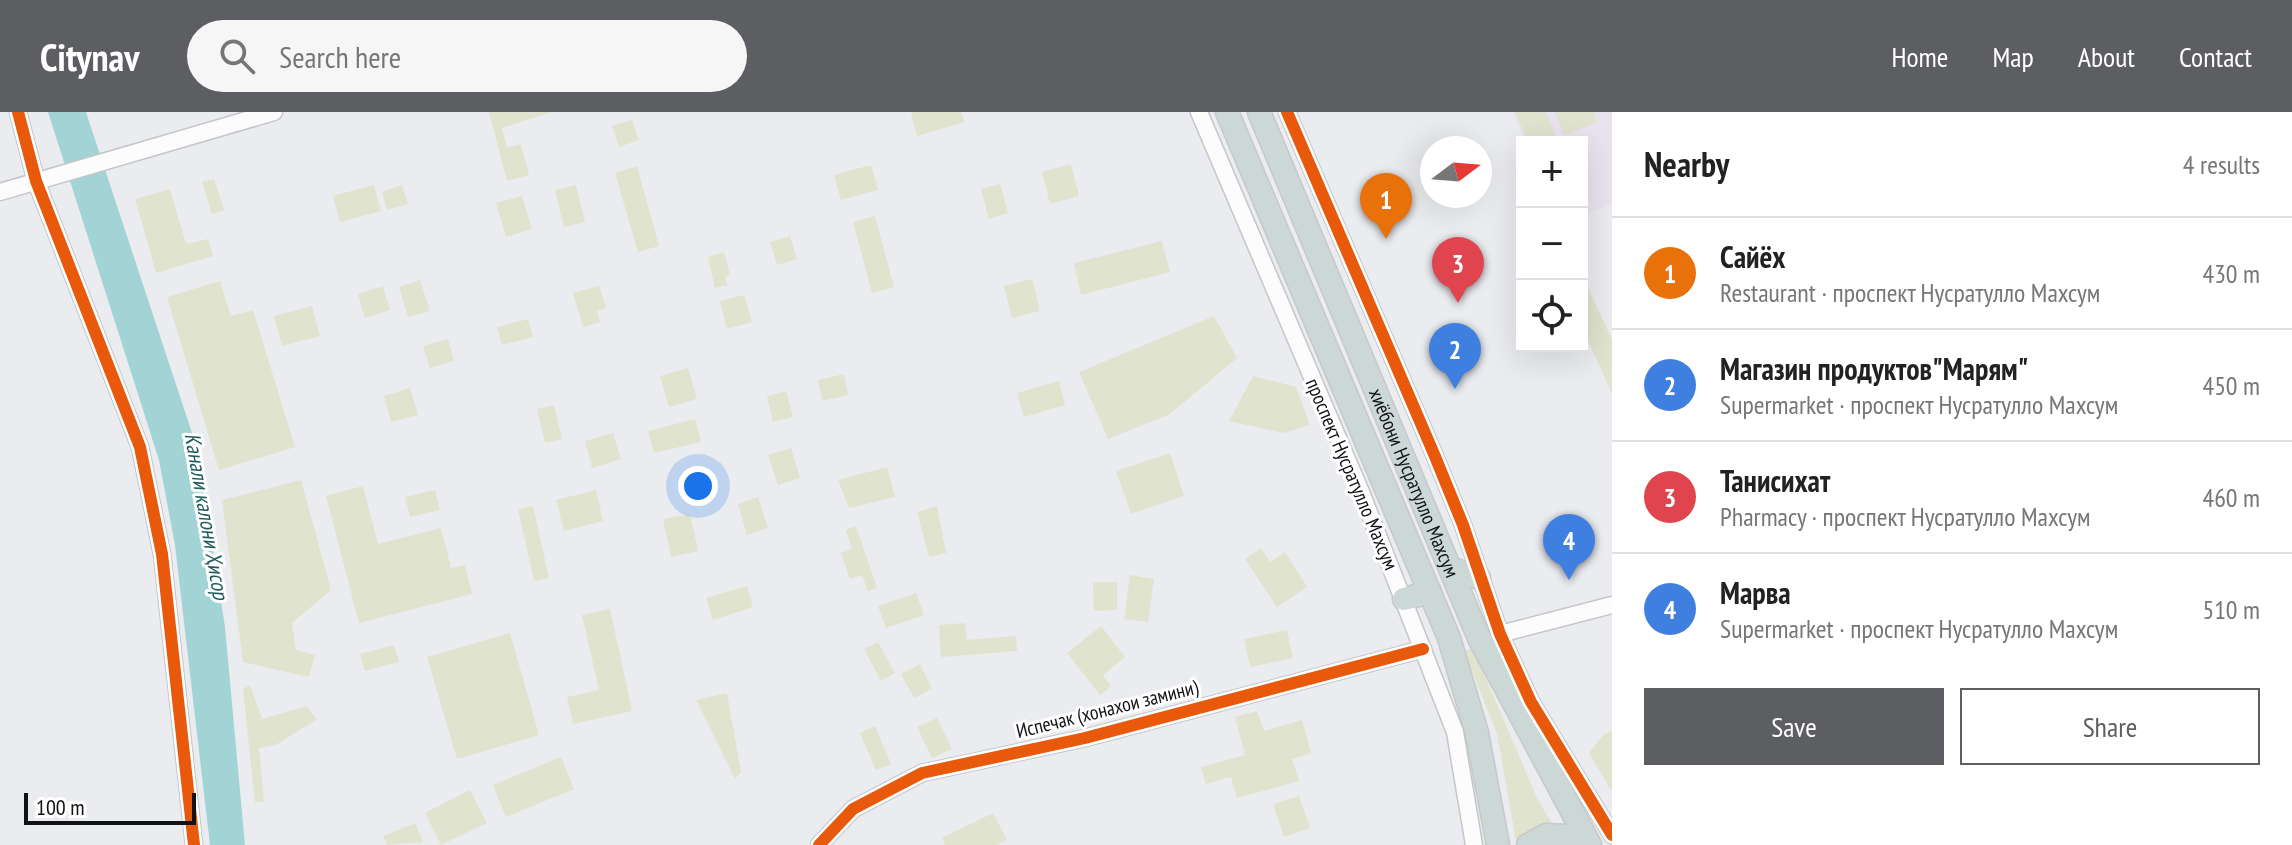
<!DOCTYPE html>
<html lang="en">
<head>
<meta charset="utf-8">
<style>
	:root { --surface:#fff; --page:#f6f6f6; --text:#222; --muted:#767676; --line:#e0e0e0; --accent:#5d5e62 }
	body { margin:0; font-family:"PT Sans Narrow",sans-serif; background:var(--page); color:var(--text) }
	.controls { position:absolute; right:24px; top:24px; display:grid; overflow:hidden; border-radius:0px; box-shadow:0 8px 32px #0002 }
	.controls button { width:72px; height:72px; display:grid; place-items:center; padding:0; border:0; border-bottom:2px solid var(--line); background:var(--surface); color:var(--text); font:40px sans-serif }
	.compass { position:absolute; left:1420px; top:24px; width:72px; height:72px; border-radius:50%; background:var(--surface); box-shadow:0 8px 32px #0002; rotate:74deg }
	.scale { position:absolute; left:24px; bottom:20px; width:172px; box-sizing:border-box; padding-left:8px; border:4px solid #111215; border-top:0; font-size:22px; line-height:28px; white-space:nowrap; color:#111215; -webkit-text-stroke:6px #fff; paint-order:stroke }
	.you { position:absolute; left:698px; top:374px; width:28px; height:28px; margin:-20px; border:6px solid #fff; border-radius:50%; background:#1a73e8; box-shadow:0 0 0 12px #1a73e833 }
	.badge { display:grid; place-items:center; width:52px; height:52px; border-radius:50%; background:var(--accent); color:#fff; font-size:26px; font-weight:700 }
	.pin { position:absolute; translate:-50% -66px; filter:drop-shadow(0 2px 4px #0008) }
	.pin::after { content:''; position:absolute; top:42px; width:28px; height:24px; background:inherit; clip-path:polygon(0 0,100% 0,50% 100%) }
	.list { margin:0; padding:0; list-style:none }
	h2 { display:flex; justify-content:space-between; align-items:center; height:104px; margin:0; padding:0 32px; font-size:34px }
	h2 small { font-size:26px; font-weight:400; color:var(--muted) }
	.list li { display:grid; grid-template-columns:52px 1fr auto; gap:24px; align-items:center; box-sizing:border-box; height:112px; padding:0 32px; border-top:2px solid var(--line) }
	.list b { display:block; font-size:30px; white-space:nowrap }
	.list p { margin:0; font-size:26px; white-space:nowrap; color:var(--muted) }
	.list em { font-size:26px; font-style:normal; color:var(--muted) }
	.actions { display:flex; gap:16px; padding:24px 32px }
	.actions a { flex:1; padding:18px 0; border:2px solid var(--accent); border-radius:0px; text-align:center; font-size:28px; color:var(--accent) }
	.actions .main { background:var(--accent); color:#fff }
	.icon { flex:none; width:44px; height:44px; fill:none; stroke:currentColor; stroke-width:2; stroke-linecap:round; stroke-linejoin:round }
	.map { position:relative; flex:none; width:1612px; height:733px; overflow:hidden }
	header { display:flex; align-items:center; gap:48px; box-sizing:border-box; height:112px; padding:0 40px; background:var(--accent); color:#fff }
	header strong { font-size:38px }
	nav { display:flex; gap:44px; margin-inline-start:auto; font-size:28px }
	.search { width:560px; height:72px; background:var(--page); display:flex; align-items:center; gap:20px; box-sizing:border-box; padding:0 28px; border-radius:44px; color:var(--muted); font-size:30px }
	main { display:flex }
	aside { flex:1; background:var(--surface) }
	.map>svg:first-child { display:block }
	.medical { fill:#e9e3ef }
	.green { fill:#e0e3ce }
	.water { fill:#a3d4d5 }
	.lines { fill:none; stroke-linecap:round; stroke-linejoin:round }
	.minor-casing { stroke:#c4c6c9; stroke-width:19 }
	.highway-casing { stroke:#c8c8cb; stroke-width:25 }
	.minor { stroke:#fcfcfd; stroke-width:16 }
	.highway { stroke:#cbd8d6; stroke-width:22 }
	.cycleway-casing { stroke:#fff; stroke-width:17 }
	.cycleway { stroke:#e8590c; stroke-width:12 }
	.labels { text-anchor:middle; stroke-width:6; stroke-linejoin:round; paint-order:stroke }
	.street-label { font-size:20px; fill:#111215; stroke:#fff }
	.water-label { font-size:22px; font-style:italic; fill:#1f5a5b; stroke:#fff }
</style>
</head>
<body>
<header>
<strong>Citynav</strong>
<div class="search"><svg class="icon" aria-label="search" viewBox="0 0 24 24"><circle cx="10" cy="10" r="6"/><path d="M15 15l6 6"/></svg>Search here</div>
<nav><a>Home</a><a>Map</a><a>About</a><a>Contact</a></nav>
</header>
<main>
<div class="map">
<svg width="1612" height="733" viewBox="0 0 1612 733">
	<rect width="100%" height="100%" fill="#eaecf0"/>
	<path class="medical" d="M1513,0H1612V92L1582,104V30H1526Z"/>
	<path class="green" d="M489,0H552L502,16L507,36L521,32L529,63L507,69Z
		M911,0H961L964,10L917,24Z
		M1515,0H1546L1558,30H1528Z
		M1555,0H1594L1597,10L1564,23Z
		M632,8L639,28L619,35L612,14Z
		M1071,52L1079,84L1050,92L1042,60Z
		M871,53L878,78L841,88L834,63Z
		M637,54L659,134L638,140L615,61Z
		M214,67L224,98L212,102L202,70Z
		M1000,72L1008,101L989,107L981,77Z
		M374,73L381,99L340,110L333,84Z
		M402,73L408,92L387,98L382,80Z
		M576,73L585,110L564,115L555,78Z
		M170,77L186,132L208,127L213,144L156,161L135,87Z
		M522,84L532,117L506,125L496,91Z
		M875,104L894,175L872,181L853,110Z
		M790,124L797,147L777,153L770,130Z
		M1162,129L1170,160L1081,183L1074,151Z
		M724,140L730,163L725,164L727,173L715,176L708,145Z
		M1032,167L1040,199L1012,206L1004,174Z
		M420,168L430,199L408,205L399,175Z
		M220,169L231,204L253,198L295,335L219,358L167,185Z
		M383,174L390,198L365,206L358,182Z
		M599,174L606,196L597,199L600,210L583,215L573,181Z
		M1588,175L1612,228V282L1582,215V177Z
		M744,183L752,210L727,217L720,189Z
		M312,194L320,224L282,234L274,204Z
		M1214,204L1237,246L1170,302L1108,327L1079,260Z
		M528,207L533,225L502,233L497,215Z
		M448,227L454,249L430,256L423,234Z
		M688,256L697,287L669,295L660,264Z
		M844,262L848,283L822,289L818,268Z
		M1253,264L1296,275L1310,313L1284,321L1229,309Z
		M1059,269L1065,293L1024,305L1017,281Z
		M410,276L418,303L391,310L384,284Z
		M786,279L793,305L773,310L767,284Z
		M554,293L562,327L545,331L537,297Z
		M695,307L701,330L654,341L648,319Z
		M613,321L621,347L592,356L585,329Z
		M791,336L800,366L778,373L768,343Z
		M1170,341L1184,384L1131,402L1116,359Z
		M887,355L895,385L849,396L838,368Z
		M301,368L331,478L292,511L296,538L315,543L309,565L243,550L222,388Z
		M363,374L378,432L441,416L451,456L465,453L472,482L359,511L326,384Z
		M435,378L440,398L410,405L405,385Z
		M596,378L603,409L564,419L556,388Z
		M758,385L768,416L747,423L738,392Z
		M533,394L549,466L534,469L518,397Z
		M937,394L946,441L929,445L917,400Z
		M690,402L698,439L671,445L663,407Z
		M856,414L877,476L868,479L862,463L850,467L841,441L852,437L846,418Z
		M1261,436L1270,450L1285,440L1307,475L1277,495L1245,447Z
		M1130,463L1154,467L1148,510L1124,507Z
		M1093,470H1117V498L1094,499Z
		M747,474L753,495L713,508L706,486Z
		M916,481L924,503L886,516L878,494Z
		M610,497L632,599L573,612L567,585L599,578L582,503Z
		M965,511L967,528L1016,524L1017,539L941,545L939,513Z
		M1101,514L1125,545L1103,563L1111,574L1100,583L1067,541Z
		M1287,518L1293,546L1250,555L1244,527Z
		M510,521L539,623L457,647L427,545Z
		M878,530L895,561L881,569L864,537Z
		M394,533L399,550L365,559L360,542Z
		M1473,536L1537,686L1553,713L1525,720L1516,728L1497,622L1464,539Z
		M920,552L932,577L914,586L901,562Z
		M250,573L262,607L306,594L317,607L276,633L259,636L264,690H255L243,577Z
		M727,581L741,660L735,667L696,588Z
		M1257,599L1264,619L1302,608L1311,641L1292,647L1299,669L1237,686L1231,665L1206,672L1201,655L1245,643L1235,605Z
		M937,606L952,637L932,646L917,615Z
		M875,614L891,652L876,658L860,621Z
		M1612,619V680L1589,641L1603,623Z
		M561,645L574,677L506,705L493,673Z
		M470,678L487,711L441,733L425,701Z
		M1299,684L1310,716L1284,725L1273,692Z
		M993,701L1007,728L997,733H945L942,726Z
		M415,711L423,730L387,733L383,724Z"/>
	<path class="water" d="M48,0H86L197,336L225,515L245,733H210L175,433L159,348Z"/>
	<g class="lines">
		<g class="minor-casing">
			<path id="minor" d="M18,0L36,69L140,335L162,442L194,733
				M1199,0L1361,380L1455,620L1474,733
				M1287,0L1434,342L1463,413L1500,522L1531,590L1612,723
				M0,80L274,0
				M1500,522L1612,493
				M819,733L853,697L922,661L1085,626L1423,537"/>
		</g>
		<g class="highway-casing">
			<g id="highway">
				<path d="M1227,0L1449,526L1477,621L1498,733"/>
				<path id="s1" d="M1259,0L1479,526L1590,733"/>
				<path d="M1450,456L1479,466"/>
				<path d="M1404,487L1430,480"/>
				<path d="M1528,733L1546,723L1585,725"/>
			</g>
		</g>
		<use href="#minor" class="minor"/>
		<use href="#highway" class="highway"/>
		<g class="cycleway-casing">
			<path id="cycleway" d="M18,0L36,69L140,335L162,442L194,733
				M1287,0L1434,342L1463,413L1500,522L1531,590L1612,723
				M819,733L853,697L922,661L1085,626L1423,537"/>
		</g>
		<use href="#cycleway" class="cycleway"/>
	</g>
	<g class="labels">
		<g class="street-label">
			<text transform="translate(1352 362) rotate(67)" y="7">проспект Нусратулло Махсум</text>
			<text dy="7" stroke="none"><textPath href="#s1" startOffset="402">хиёбони Нусратулло Махсум</textPath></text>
			<text transform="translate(1107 597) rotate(-14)" y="7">Испечак (хонахои замини)</text>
		</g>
		<g class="water-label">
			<text transform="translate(207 404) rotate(80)" y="8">Канали калони Ҳисор</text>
		</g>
	</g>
</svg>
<div class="controls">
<button>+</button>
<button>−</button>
<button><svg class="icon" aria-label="locate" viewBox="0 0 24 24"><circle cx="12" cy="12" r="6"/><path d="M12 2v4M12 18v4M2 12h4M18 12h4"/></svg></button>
</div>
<svg class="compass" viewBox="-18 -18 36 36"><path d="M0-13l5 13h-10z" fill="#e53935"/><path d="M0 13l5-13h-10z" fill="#767676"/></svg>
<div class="scale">100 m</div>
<div class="you"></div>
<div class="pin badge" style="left:1386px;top:127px;background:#e8710a">1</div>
<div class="pin badge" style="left:1455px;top:277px;background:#3f7fe0">2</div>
<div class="pin badge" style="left:1458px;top:191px;background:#e0444e">3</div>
<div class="pin badge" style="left:1569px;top:468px;background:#3f7fe0">4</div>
</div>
<aside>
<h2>Nearby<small>4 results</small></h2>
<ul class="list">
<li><span class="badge" style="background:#e8710a">1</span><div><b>Сайёх</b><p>Restaurant · проспект Нусратулло Махсум</p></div><em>430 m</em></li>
<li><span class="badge" style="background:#3f7fe0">2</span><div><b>Магазин продуктов&quot;Марям&quot;</b><p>Supermarket · проспект Нусратулло Махсум</p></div><em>450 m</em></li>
<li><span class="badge" style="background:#e0444e">3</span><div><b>Танисихат</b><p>Pharmacy · проспект Нусратулло Махсум</p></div><em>460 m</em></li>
<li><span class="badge" style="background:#3f7fe0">4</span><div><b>Марва</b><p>Supermarket · проспект Нусратулло Махсум</p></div><em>510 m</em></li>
</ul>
<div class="actions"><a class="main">Save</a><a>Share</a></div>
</aside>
</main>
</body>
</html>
